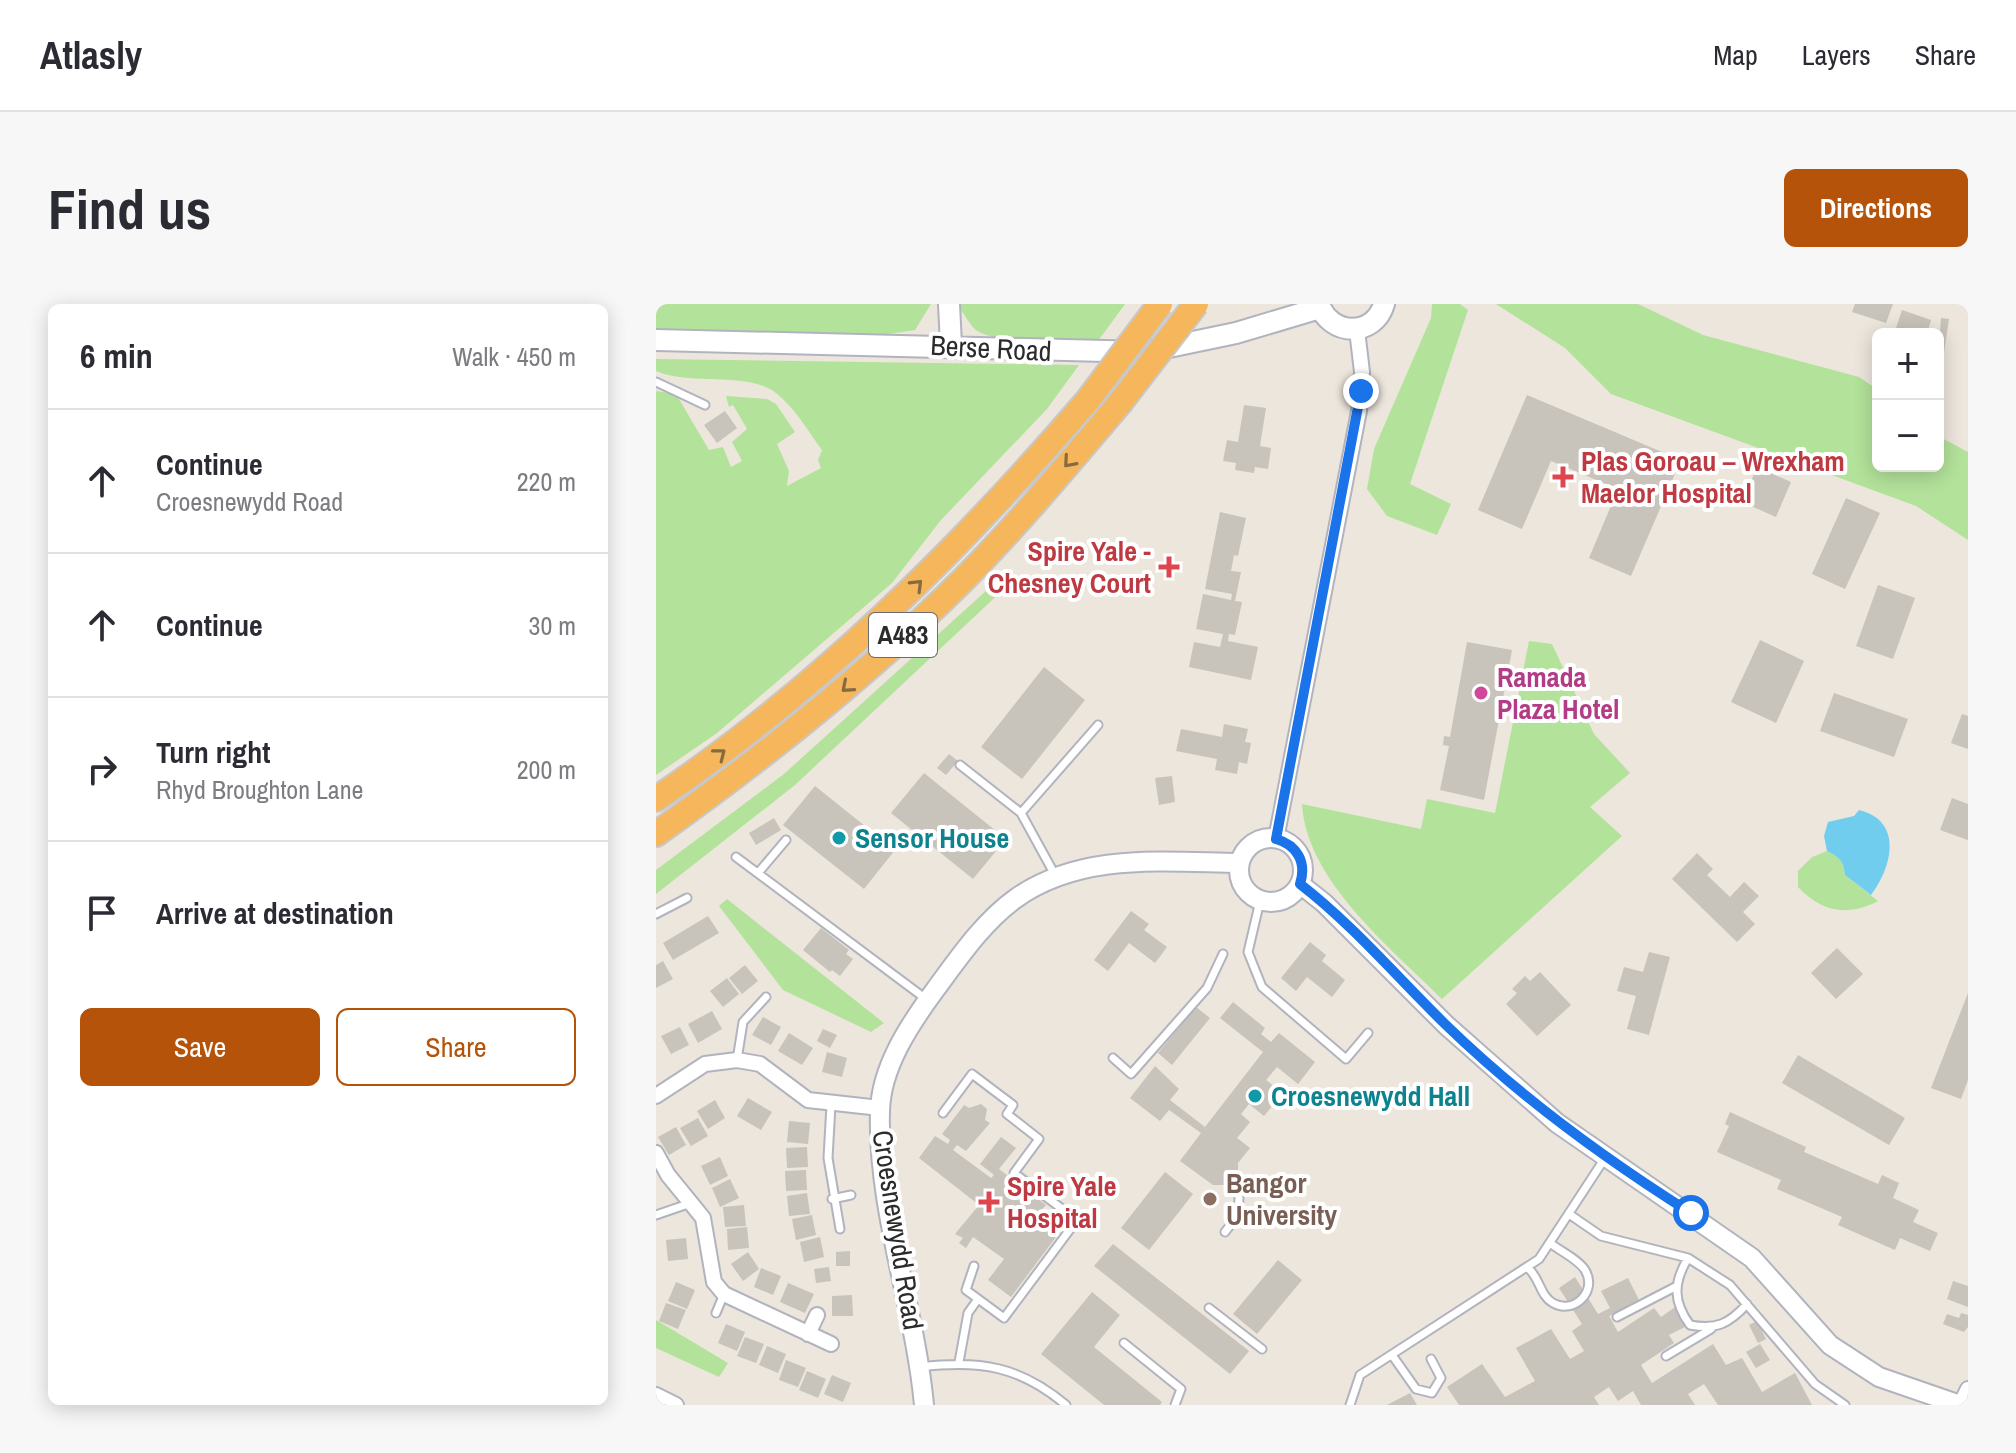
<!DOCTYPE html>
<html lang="en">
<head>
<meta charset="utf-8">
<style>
	:root { --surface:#fff; --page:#f7f7f7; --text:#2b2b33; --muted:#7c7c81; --line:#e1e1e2; --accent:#b45309 }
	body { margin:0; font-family:"Archivo Narrow",sans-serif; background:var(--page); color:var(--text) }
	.controls { position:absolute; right:24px; top:24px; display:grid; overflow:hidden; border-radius:12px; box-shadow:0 4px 20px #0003 }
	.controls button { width:72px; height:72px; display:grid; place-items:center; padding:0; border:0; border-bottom:2px solid var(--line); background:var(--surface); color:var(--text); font:40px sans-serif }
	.stop { position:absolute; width:24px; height:24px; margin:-18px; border:6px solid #1a73e8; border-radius:50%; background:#fff }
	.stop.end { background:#1a73e8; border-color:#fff; box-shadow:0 2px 8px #0008 }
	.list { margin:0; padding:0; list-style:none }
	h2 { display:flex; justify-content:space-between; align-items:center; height:104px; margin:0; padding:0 32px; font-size:34px }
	h2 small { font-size:26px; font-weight:400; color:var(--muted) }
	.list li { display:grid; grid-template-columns:52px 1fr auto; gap:24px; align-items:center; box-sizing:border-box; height:144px; padding:0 32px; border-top:2px solid var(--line) }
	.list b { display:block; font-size:30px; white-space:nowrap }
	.list p { margin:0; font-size:26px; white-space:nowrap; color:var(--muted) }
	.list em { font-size:26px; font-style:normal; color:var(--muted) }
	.actions { display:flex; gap:16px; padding:24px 32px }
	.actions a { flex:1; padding:18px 0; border:2px solid var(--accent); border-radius:12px; text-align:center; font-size:28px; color:var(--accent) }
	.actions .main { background:var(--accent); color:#fff }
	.icon { flex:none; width:44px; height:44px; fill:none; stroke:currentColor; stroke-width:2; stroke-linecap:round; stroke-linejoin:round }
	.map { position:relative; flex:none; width:1312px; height:1101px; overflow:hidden; border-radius:12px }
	header { display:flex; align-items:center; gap:48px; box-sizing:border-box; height:112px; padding:0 40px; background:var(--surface); border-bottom:2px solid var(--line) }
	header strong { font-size:38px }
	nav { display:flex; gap:44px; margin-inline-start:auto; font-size:28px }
	.intro { display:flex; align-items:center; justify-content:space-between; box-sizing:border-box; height:192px; padding:0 48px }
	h1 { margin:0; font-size:56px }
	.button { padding:20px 36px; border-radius:12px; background:var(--accent); color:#fff; font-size:28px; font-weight:700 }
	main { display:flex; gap:48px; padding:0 48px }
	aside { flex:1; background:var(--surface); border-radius:12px; box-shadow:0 4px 20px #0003 }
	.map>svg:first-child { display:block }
	.green { fill:#b3e29a }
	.water { fill:#71cded }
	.building { fill:#c8c4bb }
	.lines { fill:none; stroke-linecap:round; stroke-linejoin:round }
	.service-casing { stroke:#b1b3be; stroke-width:11 }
	.minor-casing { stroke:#b1b3be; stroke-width:18 }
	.tertiary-casing { stroke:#b1b3be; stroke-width:22 }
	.secondary-casing { stroke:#b1b3be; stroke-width:24 }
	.trunk-casing { stroke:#c8c8c8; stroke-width:28 }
	.service { stroke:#fff; stroke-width:7 }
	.minor { stroke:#fff; stroke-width:14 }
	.tertiary { stroke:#fff; stroke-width:18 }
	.secondary { stroke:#fff; stroke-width:20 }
	.trunk { stroke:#f6b65c; stroke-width:24 }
	.trunk-bridge-casing { stroke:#c8c8c8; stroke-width:28; stroke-linecap:butt }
	.trunk-bridge { stroke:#f6b65c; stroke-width:24 }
	.oneway { stroke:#866a41 }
	.route { stroke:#1a73e8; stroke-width:10 }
	.health-dot { fill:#e0444e; stroke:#fff; stroke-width:3 }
	.hotel-dot { fill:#d1479c; stroke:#fff; stroke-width:3 }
	.culture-dot { fill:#0f9aa8; stroke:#fff; stroke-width:3 }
	.education-dot { fill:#8d6e63; stroke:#fff; stroke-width:3 }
	.labels { text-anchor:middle; stroke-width:8; stroke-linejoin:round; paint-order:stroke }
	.shield { fill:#fff; stroke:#6b6b6b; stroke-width:2 }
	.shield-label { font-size:26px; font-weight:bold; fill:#2b2b2b }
	.street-label { font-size:28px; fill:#2b2b2b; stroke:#fff }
	.health-label { font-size:28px; font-weight:bold; fill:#be3a42; stroke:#fff; text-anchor:start }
	.hotel-label { font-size:28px; font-weight:bold; fill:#b23c85; stroke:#fff; text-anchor:start }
	.culture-label { font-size:28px; font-weight:bold; fill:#0d838f; stroke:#fff; text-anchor:start }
	.education-label { font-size:28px; font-weight:bold; fill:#785e54; stroke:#fff; text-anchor:start }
</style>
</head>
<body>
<header>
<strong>Atlasly</strong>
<nav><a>Map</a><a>Layers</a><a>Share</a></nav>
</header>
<div class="intro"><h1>Find us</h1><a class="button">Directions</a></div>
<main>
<aside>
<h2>6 min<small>Walk · 450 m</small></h2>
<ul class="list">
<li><svg class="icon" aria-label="ahead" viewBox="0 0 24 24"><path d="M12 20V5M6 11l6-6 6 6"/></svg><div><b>Continue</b><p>Croesnewydd Road</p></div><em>220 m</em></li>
<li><svg class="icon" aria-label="ahead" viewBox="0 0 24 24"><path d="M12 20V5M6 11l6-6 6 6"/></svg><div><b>Continue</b></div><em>30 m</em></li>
<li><svg class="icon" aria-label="right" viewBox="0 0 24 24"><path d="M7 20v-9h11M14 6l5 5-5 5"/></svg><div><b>Turn right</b><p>Rhyd Broughton Lane</p></div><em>200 m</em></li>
<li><svg class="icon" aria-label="arrive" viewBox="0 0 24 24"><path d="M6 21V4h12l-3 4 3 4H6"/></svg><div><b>Arrive at destination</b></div></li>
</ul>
<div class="actions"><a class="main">Save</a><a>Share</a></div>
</aside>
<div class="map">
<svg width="1312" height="1101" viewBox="0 0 1312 1101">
	<rect width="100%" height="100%" fill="#ece6dd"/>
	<path class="green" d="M0,0H275L259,26L226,31L0,30Z
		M305,0H469L442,37C417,38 339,41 320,26C314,21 309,11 304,5Z
		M776,0H804L812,6L754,180L795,200L781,231L731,212L711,185L718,145L775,14Z
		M840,0H982L1047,31L1203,73L1222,86V162H1282V132L1312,148V236L1260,202L955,90L909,44Z
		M0,55L423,61L391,105L285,216L236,279L61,429L0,471V87L20,90L53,146L67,143L75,163L86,157L76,138L91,125L77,101L73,103L70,92L111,95L120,100L139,128L121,140L133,167L131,182L165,164L162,156L166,146C152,127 139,104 120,89C92,67 35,82 0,67Z
		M342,276L349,284L139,481L0,590V566L128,470Z
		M873,337L896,340L938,430L974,469L934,503L966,532L786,695C735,644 650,576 646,500L765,525L771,495L839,509Z
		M1171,547C1183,553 1188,557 1189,571L1222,597C1192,613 1165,608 1142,583V567L1156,553Z
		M71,595L228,719L215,728L127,686L63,602Z
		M0,1016L72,1059L63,1073L0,1044Z"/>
	<path class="water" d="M1203,506C1248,517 1236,564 1215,591L1189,571C1188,557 1183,553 1171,547L1168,532L1172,518L1198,512Z"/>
	<path class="building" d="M1199,0H1237L1230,19L1196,8Z
		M1246,6L1275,16L1271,30L1240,24Z
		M1285,14L1293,15L1287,55H1282Z
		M871,91L1025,156L975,272L933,254L962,185L895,157L866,225L822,206Z
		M588,101L610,104L604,142L615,144L612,165L599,163L598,169L579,166L580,159L567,157L571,136L582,138Z
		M69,107L81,124L61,139L48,121Z
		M1101,163L1135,178L1120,213L1086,198Z
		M1190,194L1224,209L1189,285L1156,270Z
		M564,208L590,214L582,252L578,251L575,267L585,268L579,297L586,298L579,331L573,330L572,337L602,343L595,376L533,363L538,338L564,343L567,330L540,325L547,290L575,296L576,290L549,285Z
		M1222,281L1259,294L1237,355L1200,342Z
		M1104,336L1148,357L1120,419L1075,398Z
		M811,338L856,346L828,496L784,486L793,442L787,441L788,432L794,433Z
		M388,363L429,396L366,475L325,443Z
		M1178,389L1252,415L1238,453L1164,427Z
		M1306,410L1312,412V445L1295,439Z
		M568,420L592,425L589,438L595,439L591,460L583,458L581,470L559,466L561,455L520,447L525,425L566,433Z
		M293,450L302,457L290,471L281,464Z
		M268,469L350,535L317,575L235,509Z
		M516,472L519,498L503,501L499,474Z
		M159,482L239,546L208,585L127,521Z
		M1296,494L1312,500V536L1284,526Z
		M118,514L125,526L100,541L93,529Z
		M1041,549L1057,565L1051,571L1074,593L1088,578L1103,592L1087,608L1099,620L1081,638L1016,575Z
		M475,607L493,620L488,626L511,643L499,659L473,639L452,667L438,656Z
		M52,612L63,629L17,656L7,639Z
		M165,624L193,646L190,650L197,655L184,672L176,666L174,668L147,646Z
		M654,638L670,651L666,657L689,676L676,693L651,673L640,687L625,674Z
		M1181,644L1207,670L1180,695L1155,669Z
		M993,648L1014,653L993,731L971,725L980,692L961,687L968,663L987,668Z
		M7,657L17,675L0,684V661Z
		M89,661L102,677L86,690L73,674Z
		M884,668L915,701L881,732L850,700L861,689L856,685L869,672L874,677Z
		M71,674L83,690L67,703L54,687Z
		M1312,689V776L1305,795L1275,784Z
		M577,698L609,724L605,730L615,738L623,729L659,758L642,780L621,763L610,776L627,789L608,812L593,800L585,810L594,818L581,834L594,844L582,859V881H557L524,857L545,829L513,806L504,817L474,794L499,762L523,785L514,796L549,823L607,748L564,714Z
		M540,703L554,714L516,761L502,749Z
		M56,707L66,725L42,739L32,720Z
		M107,713L125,723L115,741L96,731Z
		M24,723L33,741L15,750L5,732Z
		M167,725L181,731L174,744L161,737Z
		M133,729L157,744L146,761L122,747Z
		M171,748L191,754L186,773L166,768Z
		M1142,751L1249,814L1233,841L1126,779Z
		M92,794L116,808L105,826L81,812Z
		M59,796L69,814L52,825L41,807Z
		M325,800L331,805L329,816L334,819L310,847L301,841L297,846L335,874L338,871L324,860L345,833L360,844L343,865L390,901L381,911L403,929L355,993L332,976L348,955L317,933L310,944L303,939L307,934L299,930L323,901L263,854L279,832L292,840L294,836L286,830L308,801L313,804Z
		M1074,808L1150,843L1148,848L1222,880L1226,871L1243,879L1237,894L1263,906L1257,918L1282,929L1274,947L1244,934L1239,946L1182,921L1186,913L1121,885L1125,876L1061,848L1073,822L1069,820Z
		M42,814L52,832L35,842L24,824Z
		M133,817L154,819L152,840L131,838Z
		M20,823L30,841L13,851L2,833Z
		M151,843L152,863L131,864L130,844Z
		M64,853L72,872L54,881L45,862Z
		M150,866L151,886L130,887L129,867Z
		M509,868L537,890L493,946L465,924Z
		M74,875L83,894L64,903L56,884Z
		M151,889L154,910L133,912L131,892Z
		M88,901L90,922L69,923L67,903Z
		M156,911L160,931L140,936L136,915Z
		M91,923L93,944L72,946L71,925Z
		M164,933L168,953L148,958L144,938Z
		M30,934L32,955L12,957L10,936Z
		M457,940L593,1047L574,1070L438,962Z
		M194,947V962H180V948Z
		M92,948L103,965L87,977L75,960Z
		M622,956L646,976L601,1030L577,1010Z
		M173,963L175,977L160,979L158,965Z
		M105,964L125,972L117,991L98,983Z
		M919,973L942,1010L954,1004L945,987L972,974L984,998L953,1012L962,1028L998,1004L1005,1013L1025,999L1039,1018L1013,1031L1018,1039L985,1061L996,1079L1057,1040L1070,1061L1086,1054L1106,1088L1139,1069L1156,1101H1062L1048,1080L1032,1090L1039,1101H985L977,1087L962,1097L953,1083L938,1093L943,1101H803L791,1083L826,1060L849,1093L879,1077L860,1044L895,1025L914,1055L928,1047L916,1027L926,1020L903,984Z
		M1297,977L1312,982V1003L1291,995Z
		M20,978L39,986L31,1005L12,997Z
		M132,979L158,990L149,1009L124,998Z
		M436,988L464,1011L438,1043L506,1098L504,1101H448L385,1050Z
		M196,991L197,1012H176V992Z
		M10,999L30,1006L22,1025L3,1017Z
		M1305,1009L1312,1011V1023L1308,1028L1287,1020L1291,1010L1303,1014Z
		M1101,1017L1110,1035L1102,1039L1093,1021Z
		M70,1020L89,1028L81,1047L62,1039Z
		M89,1033L108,1040L100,1059L81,1052Z
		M1104,1040L1114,1056L1100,1064L1090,1048Z
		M111,1042L130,1050L122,1069L103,1061Z
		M130,1056L150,1064L142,1083L123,1076Z
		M151,1067L170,1075L162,1094L143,1086Z
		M176,1071L195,1079L187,1098L168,1090Z
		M754,1089L761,1101H731Z"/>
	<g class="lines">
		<g class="service-casing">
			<path id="service" d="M0,78L49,101
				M304,461L365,509L399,571
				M365,509L442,421
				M80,553L270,695
				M102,569L130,536
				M604,597L592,648L606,683L690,755L712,729
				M0,610L31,594
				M457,754L475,770L551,684L567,650
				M81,756L87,718L110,693
				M175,801L172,854L184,925
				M287,809L316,770L357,801L351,810L383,835L358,869L421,916L348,1014L310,986L318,962
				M176,895L195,891
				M913,910L945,932L1032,954L1074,981L1159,1080L1189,1101
				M0,911L35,899
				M569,928L582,911L583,894
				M1032,954C1017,979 1017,998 1034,1021C1060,1026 1073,1020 1091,1000
				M872,964C884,974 884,992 897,999C918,1011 942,987 929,966C922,955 904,947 894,939
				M553,1004L606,1045
				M60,1009L68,990
				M961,1013L1021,982
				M468,1039L525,1085L519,1101
				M736,1051L760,1085L776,1089L785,1074L775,1055
				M1010,1052L1055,1025
				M303,1058L312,1009L322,995
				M265,1063C324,1056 364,1062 410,1101
				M694,1101L704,1071L883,955L949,854"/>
		</g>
		<g class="minor-casing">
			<path id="minor" d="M620,535L703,107L706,68L701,26
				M0,792L49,760L81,756L104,760L152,796L224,804
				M0,849L12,871L47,914L58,978L68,990L175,1040
				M152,1030L161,1011
				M0,1091L20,1101
				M1304,1101L1312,1085"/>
		</g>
		<g class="tertiary-casing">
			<path id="tertiary" d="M583 566a32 32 0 1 1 64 0a32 32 0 1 1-64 0Z
				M644,580L668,599L790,721L901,819L1096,954L1174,1041L1223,1073L1304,1101
				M268,1101C259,1003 221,906 224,807C225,763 254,720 279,686C302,655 327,618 359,595C424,548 508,558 583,559"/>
		</g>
		<g class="secondary-casing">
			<path id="secondary" d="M293,0L295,41
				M663,0C674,32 718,34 728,0
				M0,36L489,48L580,29L664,4"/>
		</g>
		<g class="trunk-casing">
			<path id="trunk" d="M0,495C164,384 303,246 432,96
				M0,530C110,452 214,369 310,273C364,218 414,158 464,99"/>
		</g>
		<use href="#service" class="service"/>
		<use href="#minor" class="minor"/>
		<use href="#tertiary" class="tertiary"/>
		<use href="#secondary" class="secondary"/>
		<use href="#trunk" class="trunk"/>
		<g class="trunk-bridge-casing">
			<path id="trunk-bridge" d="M432,96L504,0
				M464,99L540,0"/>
		</g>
		<use href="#trunk-bridge" class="trunk-bridge"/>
	</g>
	<defs><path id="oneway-chevron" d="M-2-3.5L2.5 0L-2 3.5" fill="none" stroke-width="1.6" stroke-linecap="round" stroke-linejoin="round" transform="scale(2)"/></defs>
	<g class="oneway">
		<use href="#oneway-chevron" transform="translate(413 158) rotate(131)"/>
		<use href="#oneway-chevron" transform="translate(261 281) rotate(-45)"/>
		<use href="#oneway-chevron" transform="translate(191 383) rotate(139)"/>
		<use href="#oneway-chevron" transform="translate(64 450) rotate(-38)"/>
	</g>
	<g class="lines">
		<path class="route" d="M705,87L620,535C641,541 651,558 644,580C697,621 741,673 789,720C864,793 946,853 1035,909"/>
	</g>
	<g class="health-dot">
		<path d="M903 161h8v8h8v8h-8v8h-8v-8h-8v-8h8z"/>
		<path d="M509 251h8v8h8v8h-8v8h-8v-8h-8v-8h8z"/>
		<path d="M329 886h8v8h8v8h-8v8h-8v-8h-8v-8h8z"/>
	</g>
	<circle class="hotel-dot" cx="825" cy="389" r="8"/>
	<g class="culture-dot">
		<circle cx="183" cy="534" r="8"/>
		<circle cx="599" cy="792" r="8"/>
	</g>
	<circle class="education-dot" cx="554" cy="895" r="8"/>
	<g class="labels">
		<rect class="shield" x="213" y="309" width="68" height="44" rx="6"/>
		<g class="shield-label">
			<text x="247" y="340">A483</text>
		</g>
		<g class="street-label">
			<text transform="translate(335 44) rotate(3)" y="10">Berse Road</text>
			<text transform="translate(242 926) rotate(81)" y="10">Croesnewydd Road</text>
		</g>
		<g class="health-label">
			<text x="925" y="167">Plas Goroau – Wrexham<tspan x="925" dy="32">Maelor Hospital</tspan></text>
			<text x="495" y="257" text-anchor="end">Spire Yale -<tspan x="495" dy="32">Chesney Court</tspan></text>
			<text x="351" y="892">Spire Yale<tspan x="351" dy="32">Hospital</tspan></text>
		</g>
		<g class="hotel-label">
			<text x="841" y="383">Ramada<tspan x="841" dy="32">Plaza Hotel</tspan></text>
		</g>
		<g class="culture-label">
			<text x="199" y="544">Sensor House</text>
			<text x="615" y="802">Croesnewydd Hall</text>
		</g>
		<g class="education-label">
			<text x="570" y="889">Bangor<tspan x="570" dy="32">University</tspan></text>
		</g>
	</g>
</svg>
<div class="controls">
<button>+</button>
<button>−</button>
</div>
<div class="stop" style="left:1035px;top:909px"></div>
<div class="stop end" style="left:705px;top:87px"></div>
</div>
</main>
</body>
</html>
